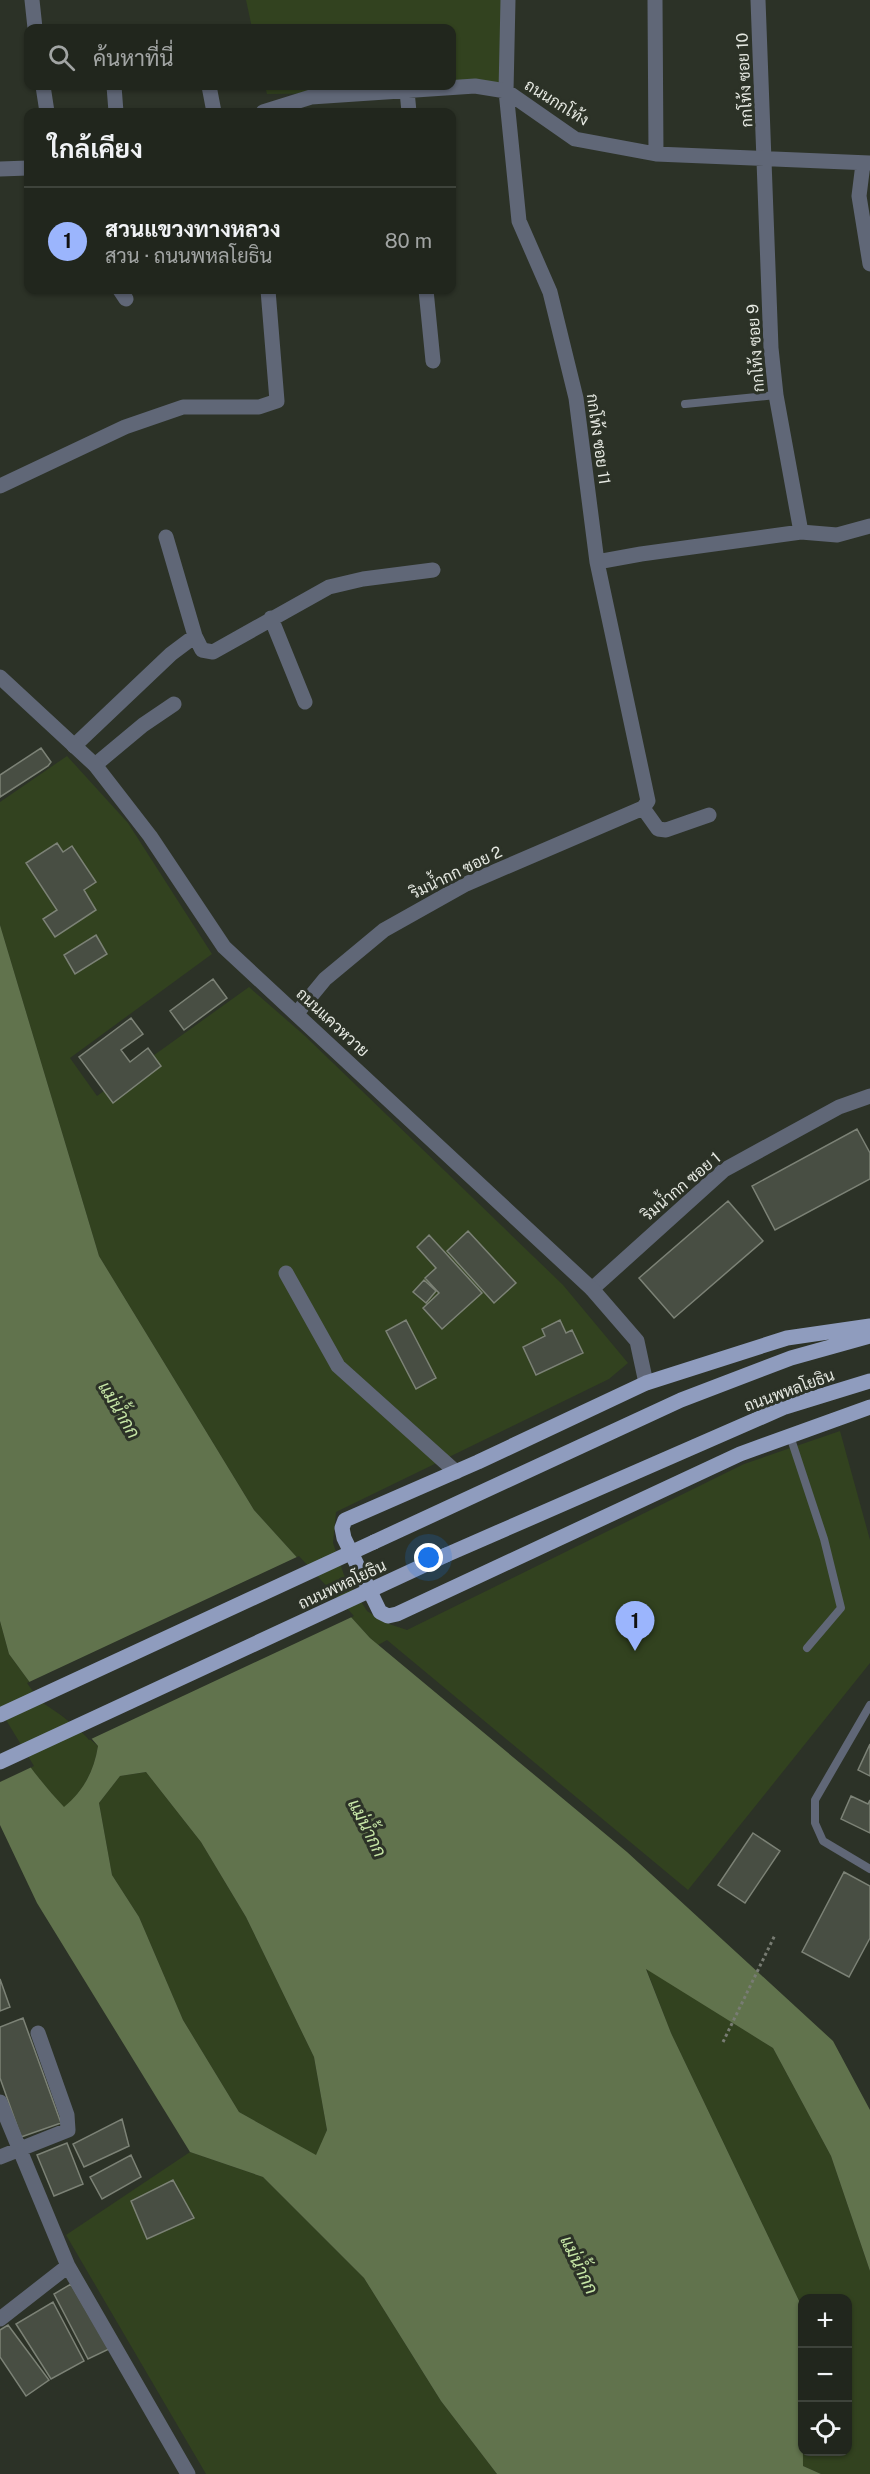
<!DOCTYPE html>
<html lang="th">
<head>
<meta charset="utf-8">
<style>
	:root { --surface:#21261d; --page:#292e26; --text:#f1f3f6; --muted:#a2a5a4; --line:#3e433b; --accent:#9bb5fd }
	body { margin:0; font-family:"Public Sans",Sarabun,sans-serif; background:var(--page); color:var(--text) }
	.controls { position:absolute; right:18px; bottom:18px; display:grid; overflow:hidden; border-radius:12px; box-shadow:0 2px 4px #0004 }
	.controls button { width:54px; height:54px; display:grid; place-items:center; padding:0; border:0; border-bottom:2px solid var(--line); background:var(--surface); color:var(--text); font:30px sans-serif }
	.you { position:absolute; left:429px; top:1558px; width:21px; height:21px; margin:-15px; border:4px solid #fff; border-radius:50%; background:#1a73e8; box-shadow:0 0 0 9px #1a73e833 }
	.badge { display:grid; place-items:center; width:39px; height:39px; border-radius:50%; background:var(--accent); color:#111; font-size:20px; font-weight:700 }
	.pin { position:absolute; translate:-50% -50px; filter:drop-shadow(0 2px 3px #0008) }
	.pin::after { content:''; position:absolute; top:32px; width:21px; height:18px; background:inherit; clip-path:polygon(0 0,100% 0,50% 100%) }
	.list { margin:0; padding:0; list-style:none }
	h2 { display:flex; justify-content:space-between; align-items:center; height:78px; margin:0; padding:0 24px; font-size:26px }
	h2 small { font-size:20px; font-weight:400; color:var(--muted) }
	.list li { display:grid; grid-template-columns:39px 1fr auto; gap:18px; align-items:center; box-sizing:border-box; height:108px; padding:0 24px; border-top:2px solid var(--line) }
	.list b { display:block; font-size:22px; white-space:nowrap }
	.list p { margin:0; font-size:20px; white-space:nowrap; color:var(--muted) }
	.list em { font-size:20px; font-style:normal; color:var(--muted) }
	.icon { flex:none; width:33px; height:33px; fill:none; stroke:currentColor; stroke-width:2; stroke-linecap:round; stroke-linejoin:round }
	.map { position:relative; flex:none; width:870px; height:2474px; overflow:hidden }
	.search { position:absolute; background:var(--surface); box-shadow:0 2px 4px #0004; left:24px; top:24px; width:432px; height:66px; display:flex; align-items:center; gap:15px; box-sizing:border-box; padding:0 21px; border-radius:12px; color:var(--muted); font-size:22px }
	.panel { position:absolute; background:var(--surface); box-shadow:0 2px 4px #0004; left:24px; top:108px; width:432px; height:186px; border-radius:12px }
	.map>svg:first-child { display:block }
	.green { fill:#32421f }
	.water { fill:#61734d; fill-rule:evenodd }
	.pier { fill:#2c3227 }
	.building { fill:#484e43; stroke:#7c8276; stroke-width:1.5 }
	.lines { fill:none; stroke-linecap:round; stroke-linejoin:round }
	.path { stroke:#787c73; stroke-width:3; stroke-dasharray:3 3; stroke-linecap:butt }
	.service { stroke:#606777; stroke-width:8 }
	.minor { stroke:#606777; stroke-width:15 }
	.tertiary { stroke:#606777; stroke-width:15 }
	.primary { stroke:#8f9cbe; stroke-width:15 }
	.primary-bridge { stroke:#8f9cbe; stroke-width:15 }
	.labels { text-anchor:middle; stroke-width:6; stroke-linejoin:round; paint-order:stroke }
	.street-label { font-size:16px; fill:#e5e8e1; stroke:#2c3227 }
	.water-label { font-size:18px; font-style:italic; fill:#c6e6a6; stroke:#2c3227 }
</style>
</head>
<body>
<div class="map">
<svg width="870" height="2474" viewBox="0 0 870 2474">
	<rect width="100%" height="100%" fill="#2c3227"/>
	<path class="green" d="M246,0H508L506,91L267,94L265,86H452V28H252Z
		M67,756L128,823L212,954L70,1058L97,1096L249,987L305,1036L563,1285L628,1363L609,1379L336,1512L333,1543L344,1575L367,1611L386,1623L407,1630L744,1464L840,1431L870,1540V1663L688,1890L387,1640L378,1645L370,1638L254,1510L99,1256L0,925V802Z
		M0,1621L9,1654L42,1699L98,1746C94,1772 83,1791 64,1808C46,1787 4,1739 0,1713C0,1684 0,1650 0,1621Z
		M146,1772L201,1842L246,1917L314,2057L327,2130L316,2156L239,2112L183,2020L139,1917L112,1875L99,1803L120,1776Z
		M646,1968L773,2048L831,2156L870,2271V2474H821L803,2466V2452H848V2298H802V2307L671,2033Z
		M190,2152L263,2177L364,2278L441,2401L497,2474H206L66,2235Z"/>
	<path class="water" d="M0,925L99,1256L254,1510L370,1638L627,1852L833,2041L870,2110V2271L831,2156L773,2048L646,1969L671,2033L802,2307L803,2466L821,2474H497L441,2401L364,2278L263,2177L190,2152L37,1903L0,1825V1713C13,1748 39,1780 64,1807C83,1791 94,1772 98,1746L79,1724L42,1699L9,1654L0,1621ZM146,1772L201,1842L246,1917L314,2057L327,2130L316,2155L239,2112L183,2020L139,1917L112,1875L99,1803L120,1776Z"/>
	<path class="pier" d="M299,1556L354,1616L89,1740L77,1726L40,1701L27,1683Z
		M0,1710L34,1766L0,1782Z"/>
	<path class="building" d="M41,748L51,762L48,766L0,797V775Z
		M57,843L63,852L72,846L96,882L84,890L96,910L55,937L43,919L57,910L26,863Z
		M96,935L107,954L75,974L64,955Z
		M213,979L227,998L184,1030L170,1011Z
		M131,1018L143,1034L121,1050L130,1062L148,1048L161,1066L113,1103L79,1057Z
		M857,1129L870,1153V1179L775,1230L752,1186Z
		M728,1201L763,1241L674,1318L639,1278Z
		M468,1231L516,1283L494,1303L447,1251Z
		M429,1235L482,1293L442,1329L423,1308L439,1293L425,1278L436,1268L417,1247Z
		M424,1280L436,1291L426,1303L413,1292Z
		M406,1320L436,1378L416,1389L386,1331Z
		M560,1320L566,1333L572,1330L583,1353L536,1375L523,1347L545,1336L542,1329Z
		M870,1744V1776L858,1770Z
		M851,1796L868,1804L870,1800V1833L841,1819Z
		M753,1833L780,1851L745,1903L718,1885Z
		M844,1872L870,1886V1938L849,1977L802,1952Z
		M0,1979L10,2007L0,2011Z
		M23,2018L61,2123L21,2137L0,2078V2027Z
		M122,2119L129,2146L84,2167L73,2144Z
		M67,2143L83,2184L54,2196L37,2155Z
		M131,2155L141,2177L102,2199L90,2177Z
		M173,2180L194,2218L147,2239L131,2201Z
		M71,2284L109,2349L88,2359L54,2294Z
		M53,2302L84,2361L51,2379L16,2324Z
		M8,2325L49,2380L26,2396L0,2357V2330Z"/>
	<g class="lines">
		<path class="path" d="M723,2042L775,1935"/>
		<path class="service" d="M685,404L776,395
			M790,1436L824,1539L841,1608L807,1648
			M870,1705L815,1800V1823L823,1841L870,1869"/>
		<path class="minor" d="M32,0L35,28
			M655,0L656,154
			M758,0L771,348L776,395L801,532
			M43,86L47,112
			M114,86L116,112
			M209,86L214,112
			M407,91L409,112
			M263,112L311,97L475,86L506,91L575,139L656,154L870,163
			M863,164L859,196L870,264
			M0,169L28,168
			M120,290L126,299
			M426,290L433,361
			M0,486L125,427L183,407H259L277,401L268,290
			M166,537L195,636
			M597,562L641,554L801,532L837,535L870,526
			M271,618L305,702
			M74,746L171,654L195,636L202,650L213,652L329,587L363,579L433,570
			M95,765L143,725L174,704
			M643,808L658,829L666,830L709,815
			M297,1013L325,979L384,930L466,884L643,808L648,801L597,562L576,398L550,292L519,221L506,91L508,0
			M286,1273L338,1366L456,1472
			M592,1289L724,1170L839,1107L870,1096
			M0,2102L68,2266L188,2474
			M0,2157L68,2130L67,2115L38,2033
			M0,2319L68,2266"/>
		<path class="tertiary" d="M0,677L95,765L150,836L224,947L592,1289L637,1341L646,1383"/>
		<path class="primary" d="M870,1326L787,1338L646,1383L478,1462L345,1520L342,1528L344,1538L380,1612L388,1616L397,1614L740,1454L870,1407
			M374,1542L681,1400L791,1358L870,1336
			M446,1555L785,1407L870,1381"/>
		<path class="primary-bridge" d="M0,1715L374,1542
			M0,1762L446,1555"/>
	</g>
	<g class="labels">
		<g class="street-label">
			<text transform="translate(744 80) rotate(-93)" y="6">กกโท้ง ซอย 10</text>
			<text transform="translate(557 102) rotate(32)" y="6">ถนนกกโท้ง</text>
			<text transform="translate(755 348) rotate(-94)" y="6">กกโท้ง ซอย 9</text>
			<text transform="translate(599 439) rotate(82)" y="6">กกโท้ง ซอย 11</text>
			<text transform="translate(456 872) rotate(-26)" y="6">ริมน้ำกก ซอย 2</text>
			<text transform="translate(333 1022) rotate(43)" y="6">ถนนแควหวาย</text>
			<text transform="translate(681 1186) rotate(-40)" y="6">ริมน้ำกก ซอย 1</text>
			<text transform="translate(789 1390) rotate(-20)" y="6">ถนนพหลโยธิน</text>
			<text transform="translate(342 1584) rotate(-25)" y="6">ถนนพหลโยธิน</text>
		</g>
		<g class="water-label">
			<text transform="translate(119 1410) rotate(59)" y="6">แม่น้ำกก</text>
			<text transform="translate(367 1828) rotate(63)" y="6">แม่น้ำกก</text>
			<text transform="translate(579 2265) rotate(64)" y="6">แม่น้ำกก</text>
		</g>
	</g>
</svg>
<div class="controls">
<button>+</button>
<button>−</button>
<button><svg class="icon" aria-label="locate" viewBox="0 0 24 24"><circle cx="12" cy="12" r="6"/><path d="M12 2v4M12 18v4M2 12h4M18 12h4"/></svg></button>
</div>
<div class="you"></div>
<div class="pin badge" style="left:635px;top:1651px">1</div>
<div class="search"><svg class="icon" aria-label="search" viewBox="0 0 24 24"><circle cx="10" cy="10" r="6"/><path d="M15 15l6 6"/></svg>ค้นหาที่นี่</div>
<section class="panel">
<h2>ใกล้เคียง<small></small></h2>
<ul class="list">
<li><span class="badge">1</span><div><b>สวนแขวงทางหลวง</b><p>สวน · ถนนพหลโยธิน</p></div><em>80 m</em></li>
</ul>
</section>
</div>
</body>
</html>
